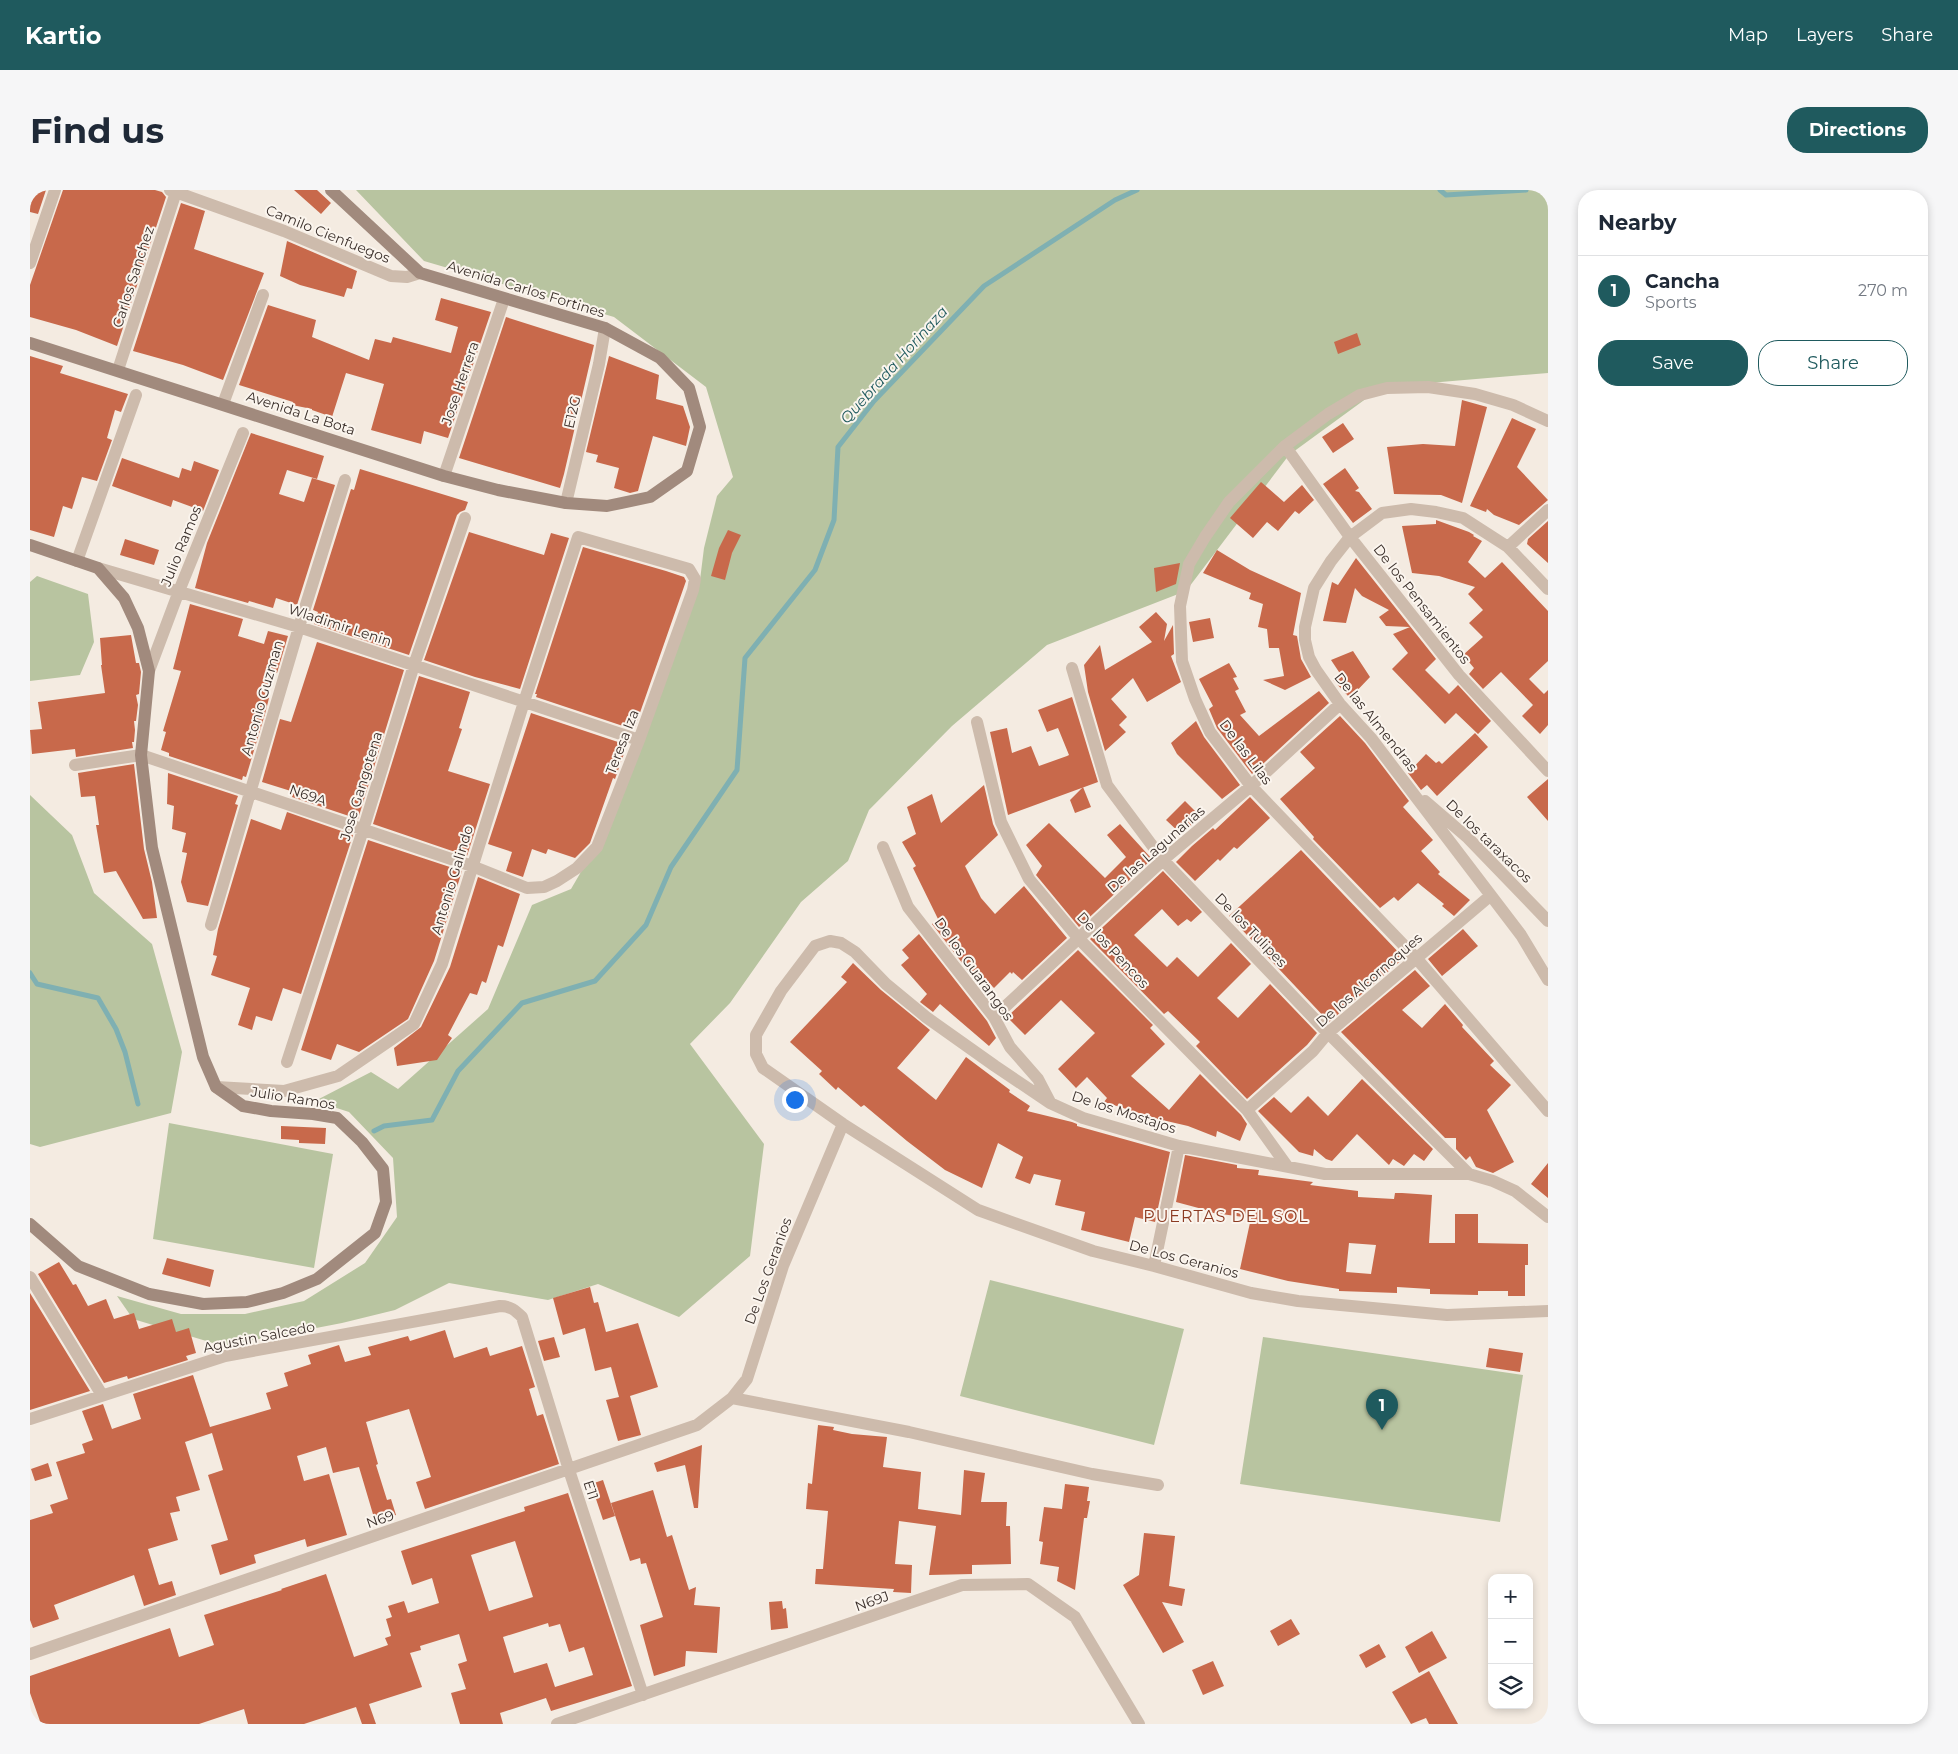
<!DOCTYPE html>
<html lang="en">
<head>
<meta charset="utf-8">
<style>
	:root { --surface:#fff; --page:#f6f6f7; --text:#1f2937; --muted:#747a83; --line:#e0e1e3; --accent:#1f5a5e }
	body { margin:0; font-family:Montserrat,sans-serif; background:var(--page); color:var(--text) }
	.controls { position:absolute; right:15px; bottom:15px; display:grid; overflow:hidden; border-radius:10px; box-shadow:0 2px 8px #0003 }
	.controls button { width:45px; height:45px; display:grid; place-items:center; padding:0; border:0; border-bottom:1px solid var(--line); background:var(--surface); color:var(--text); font:25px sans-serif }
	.you { position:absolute; left:764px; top:909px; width:18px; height:18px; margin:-12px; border:4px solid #fff; border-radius:50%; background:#1a73e8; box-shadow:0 0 0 8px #1a73e833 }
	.badge { display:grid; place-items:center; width:32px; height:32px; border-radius:50%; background:var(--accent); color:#fff; font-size:16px; font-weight:700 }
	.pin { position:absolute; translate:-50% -41px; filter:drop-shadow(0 1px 2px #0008) }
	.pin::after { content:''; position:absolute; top:26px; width:18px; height:15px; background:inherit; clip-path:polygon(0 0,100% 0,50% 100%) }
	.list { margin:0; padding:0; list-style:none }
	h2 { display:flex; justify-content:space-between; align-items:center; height:65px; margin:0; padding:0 20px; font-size:21px }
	h2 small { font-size:16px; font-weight:400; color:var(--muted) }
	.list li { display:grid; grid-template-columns:32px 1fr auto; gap:15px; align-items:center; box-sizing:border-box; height:70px; padding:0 20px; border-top:1px solid var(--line) }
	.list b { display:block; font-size:19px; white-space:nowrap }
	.list p { margin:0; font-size:16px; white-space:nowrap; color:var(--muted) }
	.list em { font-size:16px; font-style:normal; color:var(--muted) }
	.actions { display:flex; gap:10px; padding:15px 20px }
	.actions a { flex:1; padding:11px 0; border:1px solid var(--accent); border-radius:20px; text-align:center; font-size:18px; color:var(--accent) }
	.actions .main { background:var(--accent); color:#fff }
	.icon { flex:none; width:28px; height:28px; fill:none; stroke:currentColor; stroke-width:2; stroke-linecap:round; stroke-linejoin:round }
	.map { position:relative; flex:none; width:1518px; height:1534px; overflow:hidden; border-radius:20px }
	header { display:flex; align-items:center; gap:30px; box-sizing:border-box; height:70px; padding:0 25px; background:var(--accent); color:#fff }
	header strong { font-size:24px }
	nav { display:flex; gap:28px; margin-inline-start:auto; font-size:18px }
	.intro { display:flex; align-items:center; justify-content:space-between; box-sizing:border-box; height:120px; padding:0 30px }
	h1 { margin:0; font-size:35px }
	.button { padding:12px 22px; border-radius:20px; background:var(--accent); color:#fff; font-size:18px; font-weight:700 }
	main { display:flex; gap:30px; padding:0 30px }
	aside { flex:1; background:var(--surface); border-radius:20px; box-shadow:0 2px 8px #0003 }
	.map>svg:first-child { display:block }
	.green { fill:#b8c4a0 }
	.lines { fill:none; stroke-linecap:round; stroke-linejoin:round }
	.stream { stroke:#7fb0b2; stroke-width:5 }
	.building { fill:#c8694b; fill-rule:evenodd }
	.street { stroke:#cdbbac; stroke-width:12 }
	.secondary { stroke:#a18a7d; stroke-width:12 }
	.labels { text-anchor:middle; stroke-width:4; stroke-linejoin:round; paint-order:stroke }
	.street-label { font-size:14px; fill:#3b302b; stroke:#fbf5ee }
	.water-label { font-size:15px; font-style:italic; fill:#1f5a5e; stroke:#fbf5ee }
	.quarter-label { font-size:16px; letter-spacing:1px; fill:#8c3b22; stroke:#fbf5ee }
</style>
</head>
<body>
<header>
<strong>Kartio</strong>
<nav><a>Map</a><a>Layers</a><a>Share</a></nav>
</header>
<div class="intro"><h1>Find us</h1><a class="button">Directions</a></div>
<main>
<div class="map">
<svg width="1518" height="1534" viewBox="0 0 1518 1534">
	<rect width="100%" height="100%" fill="#f4ebe1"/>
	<path class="green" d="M326,0H1518V183L1352,197L1259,265L1156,401L1017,455L922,536L839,620L818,671L771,712L700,813L660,854L734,954L720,1066L649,1127L568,1094L518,1110L419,1093L365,1120L312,1133L193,1156L103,1129L87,1106L151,1124H215L274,1111L335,1073L367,1027L363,968L319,922L285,911L341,882L368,899L458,819L502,715L541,699L569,651L670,390L674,358L687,306L703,287L676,197L584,127L394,71Z
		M7,386L58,404L64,452L50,485L0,491V392Z
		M0,605L42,645L64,703L122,754L152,862L141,923L10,957L0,954Z
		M139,933L303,964L284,1078L123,1049Z
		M960,1090L1154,1139L1124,1255L930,1206Z
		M1233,1147L1493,1185L1470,1332L1210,1294Z"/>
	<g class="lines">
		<path class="stream" d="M1410,0L1416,5L1496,0
			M0,783L7,794L68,808L86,839L95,862L108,914
			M344,941L354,936L402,930L428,881L492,813L565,791L616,735L641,677L707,580L715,468L785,380L804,330L808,257L844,211L954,96L1085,10L1107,0"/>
	</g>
	<path class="building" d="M0,0H16L8,24L0,22Z
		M33,0H125L132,2L136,7L87,156L46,140L0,127V95Z
		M264,0H287L301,13L291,24Z
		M151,13L175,21L164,59L234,83L193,190L153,175L103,161Z
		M257,51L327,81L322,99L317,98L314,107L270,95L250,86Z
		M411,108L461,122L418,248L394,241L391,254L341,240L354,194L316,183L302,227L282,220V219L262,215L263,212L209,195L238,115L286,130L282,147L339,170L345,149L361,153L363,147L421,163L428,137L405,130Z
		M476,127L564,155L534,284L530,298L429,268Z
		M1327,143L1331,155L1308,164L1304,152Z
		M0,166L33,176L30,183L98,204L91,222L85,220L77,248L82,250L67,291L52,287L42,319L33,316L24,347L0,340Z
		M579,166L629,185L626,209L653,216L660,237L656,256L623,246L608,301L600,303L584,298L589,278L566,272L568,265L556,262Z
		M1432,210L1457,217L1432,313L1411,305L1364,304L1357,257L1393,254L1425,256Z
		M1482,228L1506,239L1487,277L1518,310L1489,335L1464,325L1457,319L1456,322L1440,316Z
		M1313,233L1324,249L1303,263L1292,247Z
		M221,243L294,266L287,289L257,280L249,304L274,312L282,288L305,295L267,415L246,408L243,418L219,411L218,413L165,398L177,353Z
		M92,268L149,288L152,278L161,281L164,271L189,280L173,321L143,310L141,317L82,296Z
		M1315,278L1329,298L1325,301L1329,302L1342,319L1323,333L1293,294Z
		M330,279L438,312L435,320L430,322L427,325L379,465L284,434L288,422L283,420L321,299L324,300Z
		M1231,292L1254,312L1272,295L1284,310L1269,324L1265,321L1248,341L1237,332L1223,348L1200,328Z
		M1406,330L1439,342L1444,345L1443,346L1452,351L1438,372L1455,388L1472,372L1518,421V471L1499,489L1514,504L1518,500V535L1510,544L1492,526L1503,515L1471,482L1453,499L1439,484L1444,478L1433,465L1453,447L1439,433L1453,420L1438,404L1445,397L1409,386L1382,383L1372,336L1406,334Z
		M1518,331V373L1497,354L1498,349Z
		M698,340L711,345L702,363L695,390L681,386L689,358Z
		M439,342L514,365L521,343L539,348L490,499L445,487L394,470Z
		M95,349L129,360L124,375L90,365Z
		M553,357L636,381L654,387L656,391L605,537L603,536L602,539L506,507L507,504H505Z
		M1187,360L1220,380L1271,403L1263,445L1267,446L1271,469L1281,487L1255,500L1233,490L1254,486L1249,458H1239L1237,439L1228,437L1233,414L1219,409L1221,403L1173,383Z
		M1326,368L1406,469L1395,480L1419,504L1428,495L1461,531L1448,544L1426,523L1415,534L1362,479L1378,463L1363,444L1380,437L1356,436L1349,427L1359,420L1332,406L1325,398L1316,433L1293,431L1302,392L1308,395Z
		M1150,373L1146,394L1126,402L1124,378Z
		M160,414L213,429L208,446L234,454L238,441L258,446L247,483L242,482L234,507L239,508L235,524L216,587L213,586L212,590L139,566V563L131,560L136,542L133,541L151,481L143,479Z
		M1126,422L1137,434L1134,451L1143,435L1144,464L1141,466L1151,492L1117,512L1103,488L1081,509L1097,527L1089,535L1096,542L1075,561L1058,502L1054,475L1070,455L1075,480L1122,452L1109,437Z
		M1180,428L1184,448L1163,452L1159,432Z
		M101,445L106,473H109L111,482L109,504L106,505L108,515L106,531H104L105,540L104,552H102L103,558L46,567L45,559L2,564L0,540L12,539L8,512L75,503L71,475H72L70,448Z
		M287,452L374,480L328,629L262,607L264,602L232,592L250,529L261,532Z
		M1323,461L1340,487L1320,508L1303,490L1311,485L1301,470Z
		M1199,473L1207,487L1203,488L1209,499L1205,501L1216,522L1210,525L1229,546L1289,501L1299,513L1222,584L1187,538L1179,519L1183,516L1169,489Z
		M389,486L440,502L429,538L432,539L418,581L460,594L437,666L343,634Z
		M1042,507L1068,592L978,625L960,542L977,538L982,563L1001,556L1009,576L1037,566L1039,565L1028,538L1017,542L1008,520Z
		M501,523L597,555L585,589L583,588L560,653L545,668L518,659L516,664L502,659L493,687L476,681L482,662L458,654Z
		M1310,526L1335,553L1379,611L1373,617L1403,650L1391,661L1410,682L1408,684L1440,710L1424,726L1412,716L1414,714L1388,693L1368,711L1364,707L1350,718L1283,649L1284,647L1250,609L1285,578L1270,562Z
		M1166,531L1174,547L1210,595L1192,609L1147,564L1141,553Z
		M1445,543L1458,557L1407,606L1397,595L1391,600L1378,583L1396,564L1406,573L1409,571L1412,574Z
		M104,574L114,659L122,692L127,728L113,729L86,681L74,683L66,635H69L65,606L51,607L48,583Z
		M138,583L208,606L205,614L208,615L178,716L157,712L151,692L157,663L152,662L156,643L142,639L144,616L137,614Z
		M1518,589V631L1497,607Z
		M954,595L963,634L968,645L935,676L951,708L965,724L994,696L1037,748L992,790L983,782L982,784L980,782L964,798L956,790L950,796L902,734L908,729L883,678L886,676L872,652L886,644L877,617L902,604L911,633Z
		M1053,597L1061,617L1045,623L1040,610Z
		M1220,607L1240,628L1207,659L1204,657L1190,671L1188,669L1165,691L1146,672L1162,656L1183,638L1185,640Z
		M1155,611L1171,627L1151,644L1136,630Z
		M257,622L323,645L271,804L253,798L242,831L226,826L222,840L208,835L220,798L181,785L187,766L183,765L188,739L221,629L251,640Z
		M1019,633L1075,688L1096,667L1077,645L1090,634L1122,669L1049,737L1006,685L1012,676L996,655Z
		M338,650L432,681L404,771L378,829L329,862L307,854L301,870L271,860Z
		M1271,660L1374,768L1299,832L1199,726Z
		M1133,681L1172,722L1161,732L1157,729L1148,736L1132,719L1104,745L1137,777L1147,767L1168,787L1201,753L1221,774L1187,808L1208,828L1240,794L1287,843L1277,855L1217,909L1166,856L1170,852L1138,821L1134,824L1060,749Z
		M448,687L490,704L473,757L468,755L456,793L452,791L447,805L440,803L418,845L422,848L407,870L367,876L364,858L391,837L420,777Z
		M1433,739L1448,756L1412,786L1398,769Z
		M889,744L957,831L966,848L959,856L910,814L903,822L890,812L897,804L871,775L879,768L872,760Z
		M1048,760L1123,835L1120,838L1135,854L1101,886L1139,920L1170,884L1211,925L1217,934L1210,951L1187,941L1186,947L1158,936L1128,929L1074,912L1077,908L1057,887L1046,898L1028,879L1065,843L1031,810L995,845L977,827Z
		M823,773L851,800L900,840L867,878L906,910L936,867L980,900L979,902L1000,916L997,921L1042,932L1047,934V936L1140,962L1125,1032L1105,1027L1099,1052L1051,1040L1055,1022L1025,1015L1031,990L1004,984L1000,994L985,988L993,967L968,953L952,998L915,980L877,951L834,915L831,917L808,897L806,900L789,884L792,881L760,852L817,792L811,787Z
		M1385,780L1400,796L1372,820L1392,838L1415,814L1433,835L1432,837L1464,871L1460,875L1481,895L1457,920L1484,972L1463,983L1446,977L1440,966L1436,970L1426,959V948H1415L1311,842Z
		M1332,889L1403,959L1394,971L1384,964L1374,976L1363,969L1359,975L1327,944L1302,971L1296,969L1284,959L1283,966L1269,962L1228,921L1244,907L1261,923L1278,906L1298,926Z
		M251,936L296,938L295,954L269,953V950L251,949Z
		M1155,965L1207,975V978L1229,980L1228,985L1283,992L1280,995L1328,1001V1007L1364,1009L1365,1003H1372L1402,1005L1399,1053H1425V1024H1448V1053L1498,1054V1075H1495V1106H1478V1101H1448V1105L1400,1104V1099L1367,1097V1103L1309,1101V1099L1258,1091L1210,1079L1221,1028L1176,1022V1020L1146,1012ZM1319,1053L1346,1055L1341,1084L1316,1082Z
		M1518,973V1008L1501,994Z
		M137,1068L184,1080L180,1097L132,1084Z
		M29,1072L43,1095L46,1094L58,1116L76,1109L84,1129L104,1123L109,1139L142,1129L146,1142L159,1138L166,1163L156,1166L158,1170L98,1189L97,1186L74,1193L8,1084Z
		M560,1097L564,1113L568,1112L576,1142L608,1133L628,1197L600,1206L611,1245L588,1251L576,1210L589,1207L581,1177L565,1181L555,1138L533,1145L523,1108Z
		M0,1103L60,1201L0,1220Z
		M415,1140L424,1168L457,1157L460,1166L492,1156L505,1197L499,1199L507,1226L513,1224L529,1274L395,1319L386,1292L401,1287L379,1219L336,1232L348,1274L346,1275L357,1310L361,1309L366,1325L345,1331L329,1277L303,1283L296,1257L267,1266L274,1291L299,1284L317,1345L277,1357L275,1349L224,1365L226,1373L190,1385L181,1355L198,1350L178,1285L193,1280L182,1243L155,1252L170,1300L146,1307L150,1321L140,1323L148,1350L118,1359L129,1395L142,1391L146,1405L114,1416L104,1385L24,1415L29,1429L3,1438L0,1430V1330L23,1323L20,1315L38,1309L26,1272L55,1263L52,1254L63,1250L52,1221L73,1214L82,1239L111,1229L103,1204L163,1185L180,1237L241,1219L236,1203L258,1196L254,1183L281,1174L278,1165L309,1155L315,1172L341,1165L338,1157L378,1146L380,1151Z
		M524,1147L530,1167L514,1171L508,1151Z
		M1459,1158L1493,1163L1490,1182L1456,1177Z
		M788,1235L804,1237L803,1240L822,1244L857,1247L853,1277L891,1282L888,1319L931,1325L934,1280L955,1283L951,1312H977L976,1336H980L981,1374L942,1375V1384L899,1385L906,1336L869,1331L865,1374L882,1375L881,1403L863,1402L864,1399L785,1394L786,1379H793L798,1321L776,1319L778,1293L782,1294Z
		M672,1255L668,1318H664L655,1275L627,1282L624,1273Z
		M18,1273L22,1286L5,1291L1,1279Z
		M573,1290L585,1326L573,1330L561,1294Z
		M1035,1294L1059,1297L1057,1311H1060L1057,1328H1054L1045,1400L1027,1391L1029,1377L1010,1374L1013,1352L1009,1351L1014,1317L1032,1319Z
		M623,1300L637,1347L642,1345L659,1400L666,1397L664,1415L690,1417L687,1463L656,1461L655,1476L624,1486L610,1435L633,1427L616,1373L611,1374L610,1368L600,1371L581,1313Z
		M538,1303L602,1496L521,1521L516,1508L470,1523L473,1534H430L421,1503L436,1499L428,1474L437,1471L429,1444L390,1456L391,1460L380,1463L392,1497L339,1514L346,1534H332L326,1517L274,1534H218L214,1519L169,1534H11L0,1503V1486L140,1438L149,1467L184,1455L174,1425L252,1400L251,1399L296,1384L324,1467L358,1455L355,1448L361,1446L356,1429L362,1427L358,1416L374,1411L378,1423L409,1413L402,1388L382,1395L371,1361L495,1321L494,1317ZM485,1351L503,1407L459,1421L441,1365ZM518,1433L519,1437L530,1434L539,1462L554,1457L563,1485L525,1497L517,1473L484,1483L473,1447Z
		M1114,1343L1145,1346L1139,1396L1155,1399L1152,1416L1132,1412L1154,1452L1133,1463L1093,1395L1109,1385Z
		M752,1411L753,1419L756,1418L758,1438L741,1440L739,1412Z
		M1261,1429L1270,1444L1248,1456L1240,1441Z
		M1402,1441L1417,1468L1389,1483L1375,1457Z
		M1349,1454L1356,1467L1336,1478L1329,1465Z
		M1183,1471L1194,1496L1173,1505L1162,1480Z
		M1399,1481L1428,1534H1399L1396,1528L1381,1534L1362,1502Z"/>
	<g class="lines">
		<path class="street" d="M140,0L254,41L361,86L377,87L390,83
			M0,73L25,0
			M88,180L146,2
			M193,214L233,105
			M1518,231L1483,215L1445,204L1398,197L1357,198L1330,205L1298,224L1255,256L1199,312L1175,347L1159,374L1150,416L1152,471L1165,509L1180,542L1221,596L1387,769L1518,921
			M1255,256L1320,347L1429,485L1518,581
			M414,286L474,109
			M536,313L569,174L575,138
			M1478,357L1518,320
			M47,371L106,205
			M68,378L269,437L609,550
			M1518,399L1478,357L1433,328L1406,322L1381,319L1352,323L1320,347L1301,371L1284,398L1275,437V450L1279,467L1286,480L1310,514L1341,548L1491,745L1518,790
			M1042,478L1077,595L1133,670L1298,843L1439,984
			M119,481L149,401L213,243
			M947,532L971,632L999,689L1049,749L1217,920L1257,976
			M45,575L111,565L442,676L497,698L514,697L527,691L547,678L567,657L609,550L663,400L665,389L659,379L548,347L494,512L412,774L384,834L308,886L254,901L186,897
			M1395,611L1438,648L1518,731
			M853,657L878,717L964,827L980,857L1008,889L1020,912
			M181,735L269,437L315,290
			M964,827L1133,670L1221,596L1310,514
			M257,872L333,640L384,475L435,328
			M1217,920L1283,861L1298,843L1460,706
			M1518,1027L1485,1001L1463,991L1439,984H1295L1149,956L1053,928L1020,913L965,876L896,827L856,794L825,762L811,753L800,751L785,756L751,801L726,845V864L733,878L813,934L948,1020L1063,1061L1124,1076L1221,1103L1268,1111L1417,1125L1518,1121
			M1124,1076L1149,956
			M0,1087L72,1205
			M702,1208L879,1242L1062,1284L1128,1295
			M0,1229L195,1166L470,1116C480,1116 485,1120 492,1127L539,1280L613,1505
			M0,1464L667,1235L702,1208L717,1189L753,1076L813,934
			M527,1534L932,1395L998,1394L1045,1427L1109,1534"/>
		<path class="secondary" d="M0,153L414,286L468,300L536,313L577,316L620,307L657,281L670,237L659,198L630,168L575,138L390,83L301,0
			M0,355L68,378L94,408L108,438L119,481L111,565L122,658L173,867L186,897L213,916L241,921L283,924L307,928L332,952L353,979L356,1012L345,1043L287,1089L253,1103L217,1112L173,1114L119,1104L48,1076L0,1034"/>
	</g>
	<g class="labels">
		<g class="street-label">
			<text transform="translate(298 44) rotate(22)" y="5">Camilo Cienfuegos</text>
			<text transform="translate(103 87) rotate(-72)" y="5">Carlos Sanchez</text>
			<text transform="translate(496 99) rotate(17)" y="5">Avenida Carlos Fortines</text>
			<text transform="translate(430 193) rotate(-71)" y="5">Jose Herrera</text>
			<text transform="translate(542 222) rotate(-77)" y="5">E12G</text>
			<text transform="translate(271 223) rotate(18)" y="5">Avenida La Bota</text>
			<text transform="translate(151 356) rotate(-68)" y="5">Julio Ramos</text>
			<text transform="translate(1392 414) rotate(52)" y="5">De los Pensamientos</text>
			<text transform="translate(310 435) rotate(18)" y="5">Wladimir Lenin</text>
			<text transform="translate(232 508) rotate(-74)" y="5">Antonio Guzman</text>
			<text transform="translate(1346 532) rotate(51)" y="5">De las Almendras</text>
			<text transform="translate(592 552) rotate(-69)" y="5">Teresa Iza</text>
			<text transform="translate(1216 562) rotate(53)" y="5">De las Lilas</text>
			<text transform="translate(331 596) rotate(-73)" y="5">Jose Gangotena</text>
			<text transform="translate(278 605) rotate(19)" y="5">N69A</text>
			<text transform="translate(1459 651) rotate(44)" y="5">De los taraxacos</text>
			<text transform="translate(1126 659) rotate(-41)" y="5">De las Lagunarias</text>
			<text transform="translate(422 690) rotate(-73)" y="5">Antonio Galindo</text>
			<text transform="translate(1221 740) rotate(46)" y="5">De los Tulipes</text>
			<text transform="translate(1083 760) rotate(47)" y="5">De los Pencos</text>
			<text transform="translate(944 779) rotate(54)" y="5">De los Guarangos</text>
			<text transform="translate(1339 790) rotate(-41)" y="5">De los Alcornoques</text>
			<text transform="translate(263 908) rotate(9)" y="5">Julio Ramos</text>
			<text transform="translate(1094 922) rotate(18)" y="5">De los Mostajos</text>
			<text transform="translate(1154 1069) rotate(15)" y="5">De Los Geranios</text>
			<text transform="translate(738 1081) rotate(-70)" y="5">De Los Geranios</text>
			<text transform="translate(229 1147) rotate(-11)" y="5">Agustin Salcedo</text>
			<text transform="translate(561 1300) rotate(72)" y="5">E11</text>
			<text transform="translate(350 1329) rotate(-19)" y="5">N69</text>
			<text transform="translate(842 1411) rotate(-19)" y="5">N69J</text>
		</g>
		<g class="water-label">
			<text transform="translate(864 175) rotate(-48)" y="5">Quebrada Horinaza</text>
		</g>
		<g class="quarter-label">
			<text x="1196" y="1032">PUERTAS DEL SOL</text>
		</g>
	</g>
</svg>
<div class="controls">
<button>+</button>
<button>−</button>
<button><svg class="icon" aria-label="layers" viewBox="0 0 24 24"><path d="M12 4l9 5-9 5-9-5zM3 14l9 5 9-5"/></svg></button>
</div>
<div class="you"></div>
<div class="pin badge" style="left:1352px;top:1240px">1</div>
</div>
<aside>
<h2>Nearby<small></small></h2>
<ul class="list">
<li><span class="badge">1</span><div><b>Cancha</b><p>Sports</p></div><em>270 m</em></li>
</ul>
<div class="actions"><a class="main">Save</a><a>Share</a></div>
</aside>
</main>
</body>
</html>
